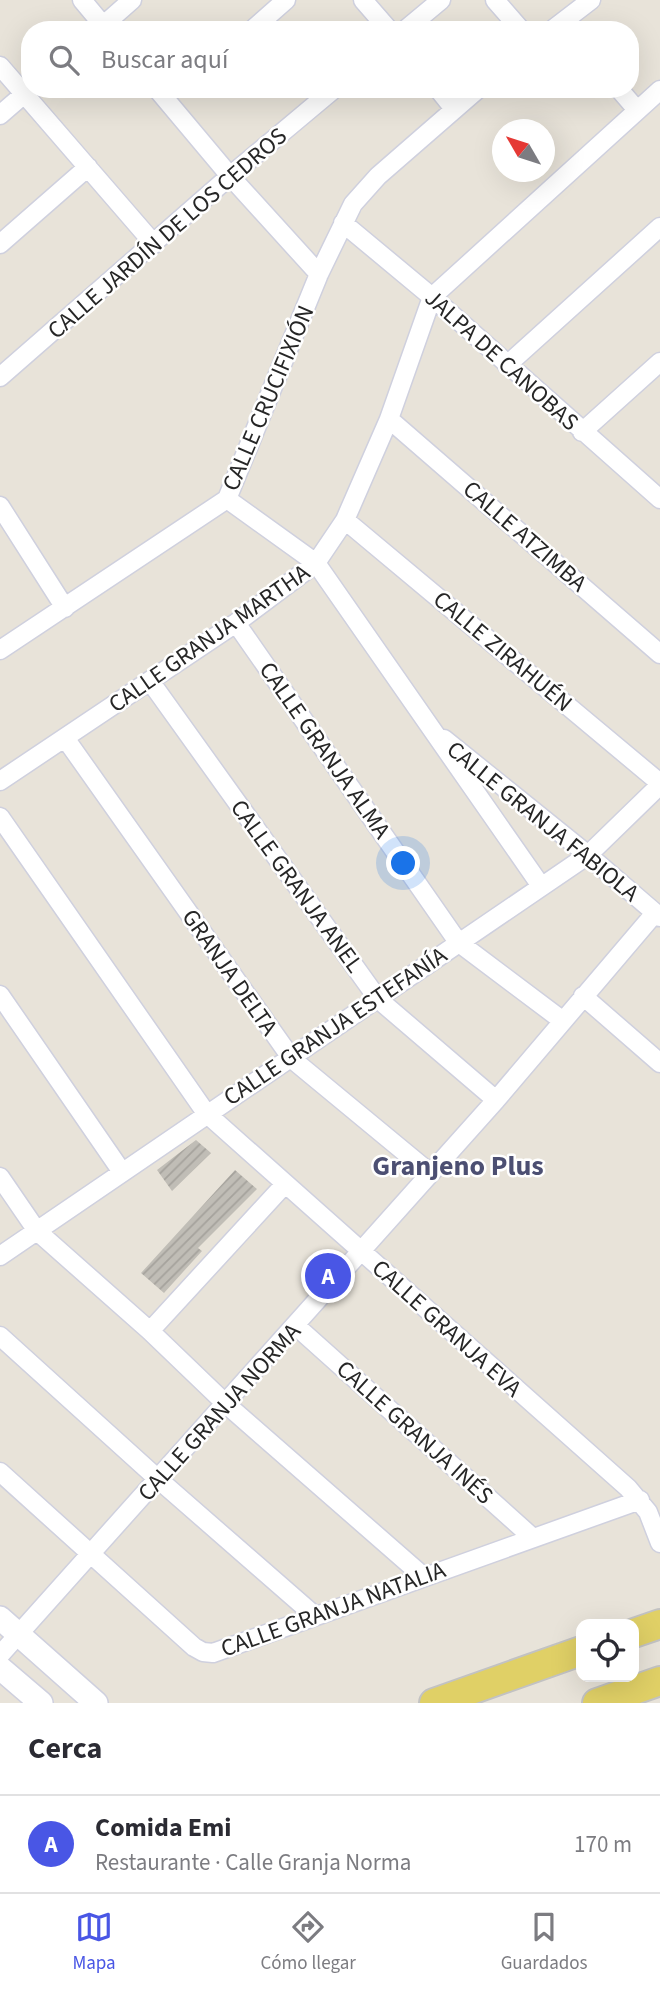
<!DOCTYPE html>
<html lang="es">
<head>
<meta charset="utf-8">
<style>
	:root { --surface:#fff; --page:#f2f2f3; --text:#2b2b33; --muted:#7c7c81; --line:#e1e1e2; --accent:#4956e5 }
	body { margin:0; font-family:"Source Sans 3",sans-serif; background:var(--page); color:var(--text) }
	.controls { position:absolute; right:21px; bottom:21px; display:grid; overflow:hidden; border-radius:14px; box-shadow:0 7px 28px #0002 }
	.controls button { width:63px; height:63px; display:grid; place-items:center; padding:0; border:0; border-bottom:2px solid var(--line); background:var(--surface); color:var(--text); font:35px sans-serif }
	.compass { position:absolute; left:492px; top:119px; width:63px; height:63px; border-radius:50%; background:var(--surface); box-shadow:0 7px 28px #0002; rotate:309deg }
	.you { position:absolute; left:404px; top:864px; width:24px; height:24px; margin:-18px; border:5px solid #fff; border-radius:50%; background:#1a73e8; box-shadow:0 0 0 10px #1a73e833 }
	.badge { display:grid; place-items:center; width:46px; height:46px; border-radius:50%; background:var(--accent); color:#fff; font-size:23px; font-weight:700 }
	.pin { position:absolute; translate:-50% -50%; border:4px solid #fff; box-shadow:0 2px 7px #0006 }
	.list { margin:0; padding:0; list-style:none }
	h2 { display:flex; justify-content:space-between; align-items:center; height:91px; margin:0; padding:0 28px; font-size:30px }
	h2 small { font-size:23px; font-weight:400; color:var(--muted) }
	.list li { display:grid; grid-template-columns:46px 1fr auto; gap:21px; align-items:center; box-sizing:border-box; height:98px; padding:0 28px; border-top:2px solid var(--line) }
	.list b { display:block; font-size:26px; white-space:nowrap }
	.list p { margin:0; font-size:23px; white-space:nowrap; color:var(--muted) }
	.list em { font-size:23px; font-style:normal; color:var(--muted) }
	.icon { flex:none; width:38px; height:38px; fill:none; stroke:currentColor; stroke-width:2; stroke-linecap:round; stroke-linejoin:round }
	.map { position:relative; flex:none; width:660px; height:1703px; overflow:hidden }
	.search { position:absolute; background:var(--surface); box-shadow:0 7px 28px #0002; left:21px; right:21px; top:21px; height:77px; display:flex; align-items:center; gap:18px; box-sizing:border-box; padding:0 24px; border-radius:28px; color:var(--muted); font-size:26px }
	.sheet { height:189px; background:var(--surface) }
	nav { display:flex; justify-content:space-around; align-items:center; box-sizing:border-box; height:98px; border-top:2px solid var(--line); background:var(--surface); font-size:19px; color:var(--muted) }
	nav a { display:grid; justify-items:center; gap:4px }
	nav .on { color:var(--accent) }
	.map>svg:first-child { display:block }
	.building { fill:url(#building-hatch) }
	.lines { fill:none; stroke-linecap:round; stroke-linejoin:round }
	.minor-casing { stroke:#cfd0de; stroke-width:21 }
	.tertiary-casing { stroke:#cfd0de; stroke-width:26 }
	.primary-casing { stroke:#c2c2c2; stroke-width:32 }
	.minor { stroke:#fff; stroke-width:18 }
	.tertiary { stroke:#fff; stroke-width:23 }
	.primary { stroke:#e0d066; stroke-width:28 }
	.labels { text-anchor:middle; stroke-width:5; stroke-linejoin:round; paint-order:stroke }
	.street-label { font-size:24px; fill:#262626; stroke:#fff }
	.quarter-label { font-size:28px; font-weight:bold; fill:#4c4f72; stroke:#fff }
</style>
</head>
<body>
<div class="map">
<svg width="660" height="1703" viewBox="0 0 660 1703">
	<defs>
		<pattern id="building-hatch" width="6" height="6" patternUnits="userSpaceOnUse" patternTransform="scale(1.75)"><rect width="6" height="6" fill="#c0bdb6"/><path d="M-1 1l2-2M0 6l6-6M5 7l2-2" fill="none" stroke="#a5a29c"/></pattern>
	</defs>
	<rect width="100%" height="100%" fill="#e8e3d9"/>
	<path class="building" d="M196,1140L211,1153L172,1191L157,1170Z
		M235,1170L257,1189L198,1248L202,1251L164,1293L141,1273Z"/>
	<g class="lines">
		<g class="minor-casing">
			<path id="minor" d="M82,0L107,30
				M363,0L389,30
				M495,0L521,30
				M98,30L132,0
				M252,30L286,0
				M405,30L441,0
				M552,30L591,0
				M0,66L154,244
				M157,89L230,176L319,274
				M438,89L454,109
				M619,89L637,110
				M0,115L30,89
				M343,223L432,297L660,499
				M0,244L88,167
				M507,365L660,227
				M0,377L230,176L334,89
				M389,419L660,654
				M582,432L660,362
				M227,499L316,563L541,886
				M0,506L65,608
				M345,520L660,783
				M236,623L458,942L563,1021
				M0,650L227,499L319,274L353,204L378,176L478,89
				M150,681L378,999L496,1100
				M65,738L292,1059L430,1173
				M444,739L588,855L660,917
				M0,781L236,623L316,563L345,520L389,419L432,297L660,90
				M0,817L206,1113L628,1488L648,1512L660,1543
				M0,995L122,1172
				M583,996L660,1063
				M0,1177L37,1231L150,1331L226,1404L424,1577
				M0,1256L588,855L660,785
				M296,1326L533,1538
				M150,1331L285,1184
				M0,1336L158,1479L315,1616
				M0,1472L194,1647L203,1652L213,1653L640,1500
				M0,1655L496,1100L655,913"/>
		</g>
		<g class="tertiary-casing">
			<path id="tertiary" d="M0,1618L96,1703
				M0,1668L41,1703"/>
		</g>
		<g class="primary-casing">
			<path id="primary" d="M634,1633L660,1624
				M434,1703L581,1651
				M597,1703L660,1681"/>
		</g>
		<use href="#minor" class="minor"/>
		<use href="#tertiary" class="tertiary"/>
		<use href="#primary" class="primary"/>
	</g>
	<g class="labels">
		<g class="street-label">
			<text transform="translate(167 233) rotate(-41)" y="8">CALLE JARDÍN DE LOS CEDROS</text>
			<text transform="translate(502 360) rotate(42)" y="8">JALPA DE CANOBAS</text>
			<text transform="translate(268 398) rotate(-67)" y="8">CALLE CRUCIFIXIÓN</text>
			<text transform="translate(525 536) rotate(41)" y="8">CALLE ATZIMBA</text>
			<text transform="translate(209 638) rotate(-35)" y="8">CALLE GRANJA MARTHA</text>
			<text transform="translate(503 651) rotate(40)" y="8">CALLE ZIRAHUÉN</text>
			<text transform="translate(325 750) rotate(55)" y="8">CALLE GRANJA ALMA</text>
			<text transform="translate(543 821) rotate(39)" y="8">CALLE GRANJA FABIOLA</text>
			<text transform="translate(297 886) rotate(54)" y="8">CALLE GRANJA ANEL</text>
			<text transform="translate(230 972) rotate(55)" y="8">GRANJA DELTA</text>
			<text transform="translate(335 1026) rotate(-34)" y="8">CALLE GRANJA ESTEFANÍA</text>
			<text transform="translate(447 1328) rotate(42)" y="8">CALLE GRANJA EVA</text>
			<text transform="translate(219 1412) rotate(-48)" y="8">CALLE GRANJA NORMA</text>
			<text transform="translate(415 1432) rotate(42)" y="8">CALLE GRANJA INÉS</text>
			<text transform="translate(333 1609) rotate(-20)" y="8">CALLE GRANJA NATALIA</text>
		</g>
		<g class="quarter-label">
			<text x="458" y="1175">Granjeno Plus</text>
		</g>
	</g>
</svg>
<div class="controls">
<button><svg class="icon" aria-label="locate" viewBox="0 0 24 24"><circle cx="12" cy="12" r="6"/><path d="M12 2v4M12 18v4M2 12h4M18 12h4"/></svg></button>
</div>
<svg class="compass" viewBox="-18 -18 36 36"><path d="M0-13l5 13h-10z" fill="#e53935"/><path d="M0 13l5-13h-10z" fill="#7c7c81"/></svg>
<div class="you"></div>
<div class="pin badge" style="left:328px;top:1276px">A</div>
<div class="search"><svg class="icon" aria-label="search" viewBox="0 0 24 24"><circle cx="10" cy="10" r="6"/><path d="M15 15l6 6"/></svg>Buscar aquí</div>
</div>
<section class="sheet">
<h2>Cerca<small></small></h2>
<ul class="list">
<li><span class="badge">A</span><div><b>Comida Emi</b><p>Restaurante · Calle Granja Norma</p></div><em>170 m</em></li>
</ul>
</section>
<nav>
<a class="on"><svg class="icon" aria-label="map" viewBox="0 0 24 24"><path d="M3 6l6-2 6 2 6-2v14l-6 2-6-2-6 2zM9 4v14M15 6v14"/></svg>Mapa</a>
<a><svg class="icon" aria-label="directions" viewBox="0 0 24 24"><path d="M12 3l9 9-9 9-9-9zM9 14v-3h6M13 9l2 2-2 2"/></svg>Cómo llegar</a>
<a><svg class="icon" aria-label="saved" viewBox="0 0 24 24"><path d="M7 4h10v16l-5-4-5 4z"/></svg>Guardados</a>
</nav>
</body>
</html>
